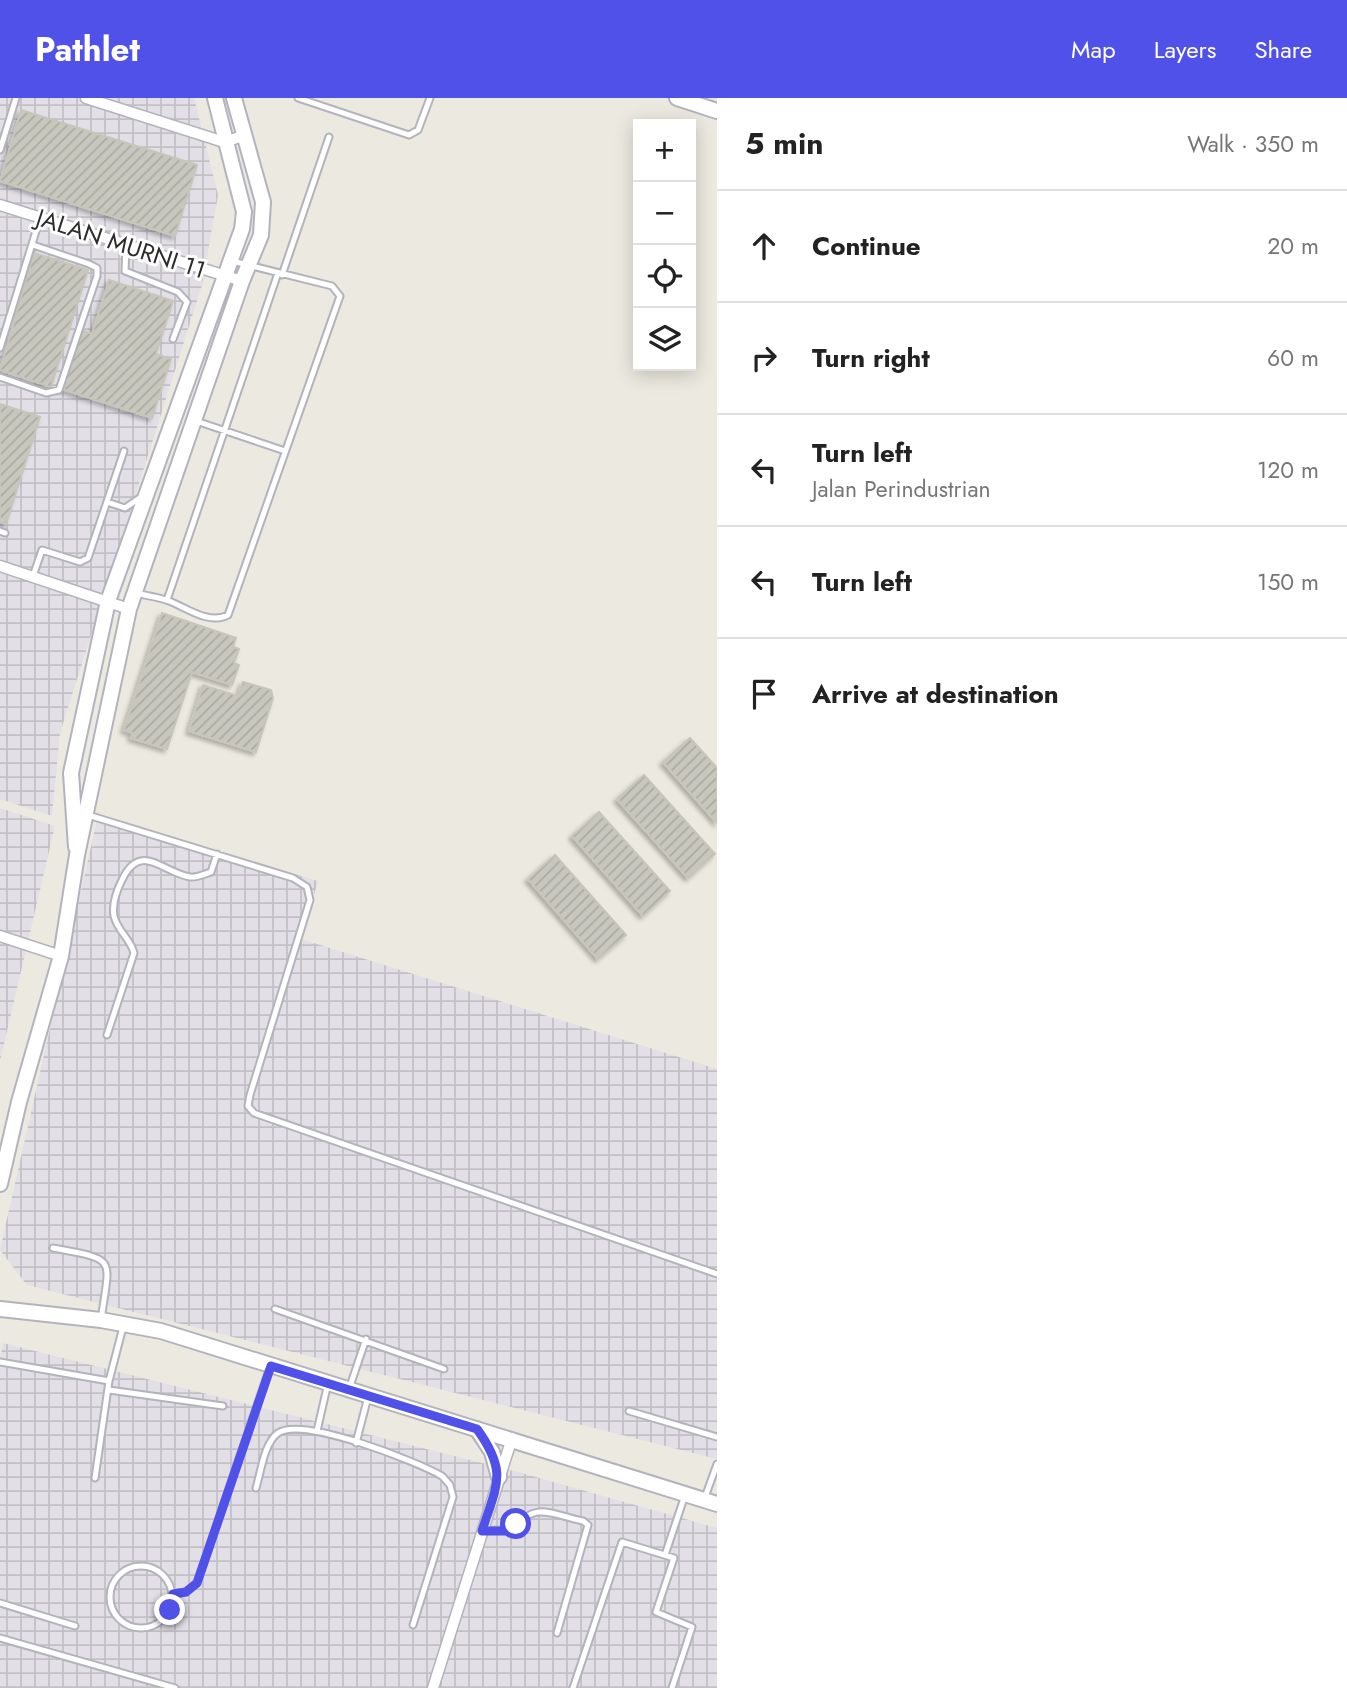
<!DOCTYPE html>
<html lang="en">
<head>
<meta charset="utf-8">
<style>
	:root { --surface:#fff; --page:#f6f6f6; --text:#222; --muted:#767676; --line:#e0e0e0; --accent:#5051e9 }
	body { margin:0; font-family:Jost,sans-serif; background:var(--page); color:var(--text) }
	.controls { position:absolute; right:21px; top:21px; display:grid; overflow:hidden; border-radius:0px; box-shadow:0 4px 18px #0003 }
	.controls button { width:63px; height:63px; display:grid; place-items:center; padding:0; border:0; border-bottom:2px solid var(--line); background:var(--surface); color:var(--text); font:35px sans-serif }
	.stop { position:absolute; width:21px; height:21px; margin:-16px; border:5px solid #5051e9; border-radius:50%; background:#fff }
	.stop.end { background:#5051e9; border-color:#fff; box-shadow:0 2px 7px #0008 }
	.list { margin:0; padding:0; list-style:none }
	h2 { display:flex; justify-content:space-between; align-items:center; height:91px; margin:0; padding:0 28px; font-size:30px }
	h2 small { font-size:23px; font-weight:400; color:var(--muted) }
	.list li { display:grid; grid-template-columns:46px 1fr auto; gap:21px; align-items:center; box-sizing:border-box; height:112px; padding:0 28px; border-top:2px solid var(--line) }
	.list b { display:block; font-size:26px; white-space:nowrap }
	.list p { margin:0; font-size:23px; white-space:nowrap; color:var(--muted) }
	.list em { font-size:23px; font-style:normal; color:var(--muted) }
	.icon { flex:none; width:38px; height:38px; fill:none; stroke:currentColor; stroke-width:2; stroke-linecap:round; stroke-linejoin:round }
	.map { position:relative; flex:none; width:717px; height:1590px; overflow:hidden }
	header { display:flex; align-items:center; gap:42px; box-sizing:border-box; height:98px; padding:0 35px; background:var(--accent); color:#fff }
	header strong { font-size:33px }
	nav { display:flex; gap:38px; margin-inline-start:auto; font-size:24px }
	main { display:flex }
	aside { flex:1; background:var(--surface) }
	.map>svg:first-child { display:block }
	.industrial { fill:url(#industrial-grid) }
	.building { fill:url(#building-hatch); stroke:#c8c5b9; stroke-width:2; filter:url(#shadow) }
	.lines { fill:none; stroke-linecap:round; stroke-linejoin:round }
	.service-casing { stroke:#b3b3be; stroke-width:9 }
	.minor-casing { stroke:#b3b3be; stroke-width:13 }
	.secondary-casing { stroke:#b3b3be; stroke-width:18 }
	.service { stroke:#fff; stroke-width:5 }
	.minor { stroke:#fff; stroke-width:10 }
	.secondary { stroke:#fff; stroke-width:14 }
	.route { stroke:#5051e9; stroke-width:9 }
	.labels { text-anchor:middle; stroke-width:6; stroke-linejoin:round; paint-order:stroke }
	.street-label { font-size:24px; fill:#2c2c2c; stroke:#fff }
</style>
</head>
<body>
<header>
<strong>Pathlet</strong>
<nav><a>Map</a><a>Layers</a><a>Share</a></nav>
</header>
<main>
<div class="map">
<svg width="717" height="1590" viewBox="0 0 717 1590">
	<defs>
		<pattern id="industrial-grid" width="8" height="8" patternUnits="userSpaceOnUse" patternTransform="scale(1.75)"><rect width="8" height="8" fill="#e2dfe6"/><path d="M0 4h8M4 0v8" fill="none" stroke="#c2c0c5"/></pattern>
		<pattern id="building-hatch" width="6" height="6" patternUnits="userSpaceOnUse" patternTransform="scale(1.75)"><rect width="6" height="6" fill="#c8c7be"/><path d="M-1 1l2-2M0 6l6-6M5 7l2-2" fill="none" stroke="#acaba3"/></pattern>
		<filter id="shadow"><feDropShadow dx="-3" dy="3" stdDeviation="2" flood-color="#0004"/></filter>
	</defs>
	<rect width="100%" height="100%" fill="#ece9e0"/>
	<path class="industrial" d="M0,0H194L218,97L202,187L60,635L52,718L0,701Z
		M0,710L55,728L0,963Z
		M98,718L318,783L301,841L717,971V1361L27,1187L0,1152Z
		M3,1245L518,1374L717,1430V1590H0V1261Z"/>
	<path class="building" d="M21,12L197,67L175,138L0,83Z
		M34,155L88,172L51,289L0,272Z
		M109,182L173,203L156,256L171,261L152,320L62,291L81,232L92,236Z
		M0,306L40,319L6,426L0,424Z
		M162,515L236,540L233,549L239,551L234,565L239,567L232,587L192,574L167,651L131,640L133,635L124,632Z
		M243,584L271,592L273,600L256,654L189,633L203,587L238,598Z
		M690,640L717,670V725L663,664Z
		M644,677L715,756L688,780L617,701Z
		M599,714L670,793L643,818L572,738Z
		M555,757L626,837L598,861L528,781Z"/>
	<g class="lines">
		<g class="service-casing">
			<path id="service" d="M298,0L409,37L418,32L430,0
				M0,52L16,0
				M126,147L125,173L178,194L187,204L173,241
				M282,177L329,39
				M0,250L40,120
				M0,279L46,295L59,292L97,178V170L89,166L33,147
				M196,323L285,353
				M107,404L125,410L141,399
				M0,433L5,435
				M33,478L42,452L80,464L88,460L124,353
				M136,495C147,498 158,499 169,503C187,510 209,527 228,517L340,198L332,188L232,163
				M167,502L278,175
				M88,717L293,780L307,789L310,802L250,997L248,1008L254,1015L717,1176
				M107,937L134,855C130,840 118,834 114,818C112,807 117,792 122,782C140,743 162,774 190,779C196,780 205,776 211,774L217,756
				M53,1150C118,1162 110,1158 101,1222
				M275,1211L444,1271
				M0,1264L109,1283L95,1380
				M109,1283L123,1229
				M349,1291L366,1241
				M109,1292L223,1308
				M629,1313L717,1339
				M317,1333L328,1285
				M356,1345L368,1299
				M256,1390C261,1374 264,1345 278,1335C302,1318 416,1363 442,1378L450,1387L453,1399L413,1527
				M704,1402L717,1366
				M483,1433L512,1431C537,1403 549,1416 583,1423L588,1427L557,1535
				M665,1457L685,1397
				M110 1499a31 31 0 1 1 62 0a31 31 0 1 1-62 0Z
				M173,1496L186,1494L197,1485L270,1269
				M0,1505L75,1528
				M0,1540L175,1590
				M573,1590L622,1444L674,1460L656,1514L692,1529L672,1590"/>
		</g>
		<g class="minor-casing">
			<path id="minor" d="M86,0L224,44L243,38
				M0,107L242,183
				M0,468L129,511
				M0,838L61,858
				M433,1590L512,1340"/>
		</g>
		<g class="secondary-casing">
			<path id="secondary" d="M677,0L717,13
				M76,749L71,675L108,503L242,131L244,114L215,0
				M0,1086L19,1004L61,858L77,757L129,511L242,183L261,137L263,104L234,0
				M0,1211L101,1222L161,1233L717,1406
				M477,1331L492,1354L499,1379"/>
		</g>
		<use href="#service" class="service"/>
		<use href="#minor" class="minor"/>
		<use href="#secondary" class="secondary"/>
	</g>
	<g class="lines">
		<path class="route" d="M170,1512L173,1496L186,1494L197,1485L271,1268L477,1331C508,1374 497,1386 482,1433H505L516,1426"/>
	</g>
	<g class="labels">
		<g class="street-label">
			<text transform="translate(121 146) rotate(18)" y="8">JALAN MURNI 11</text>
		</g>
	</g>
</svg>
<div class="controls">
<button>+</button>
<button>−</button>
<button><svg class="icon" aria-label="locate" viewBox="0 0 24 24"><circle cx="12" cy="12" r="6"/><path d="M12 2v4M12 18v4M2 12h4M18 12h4"/></svg></button>
<button><svg class="icon" aria-label="layers" viewBox="0 0 24 24"><path d="M12 4l9 5-9 5-9-5zM3 14l9 5 9-5"/></svg></button>
</div>
<div class="stop" style="left:516px;top:1426px"></div>
<div class="stop end" style="left:170px;top:1512px"></div>
</div>
<aside>
<h2>5 min<small>Walk · 350 m</small></h2>
<ul class="list">
<li><svg class="icon" aria-label="ahead" viewBox="0 0 24 24"><path d="M12 20V5M6 11l6-6 6 6"/></svg><div><b>Continue</b></div><em>20 m</em></li>
<li><svg class="icon" aria-label="right" viewBox="0 0 24 24"><path d="M7 20v-9h11M14 6l5 5-5 5"/></svg><div><b>Turn right</b></div><em>60 m</em></li>
<li><svg class="icon" aria-label="left" viewBox="0 0 24 24"><path d="M17 20v-9H6M10 6l-5 5 5 5"/></svg><div><b>Turn left</b><p>Jalan Perindustrian</p></div><em>120 m</em></li>
<li><svg class="icon" aria-label="left" viewBox="0 0 24 24"><path d="M17 20v-9H6M10 6l-5 5 5 5"/></svg><div><b>Turn left</b></div><em>150 m</em></li>
<li><svg class="icon" aria-label="arrive" viewBox="0 0 24 24"><path d="M6 21V4h12l-3 4 3 4H6"/></svg><div><b>Arrive at destination</b></div></li>
</ul>
</aside>
</main>
</body>
</html>
